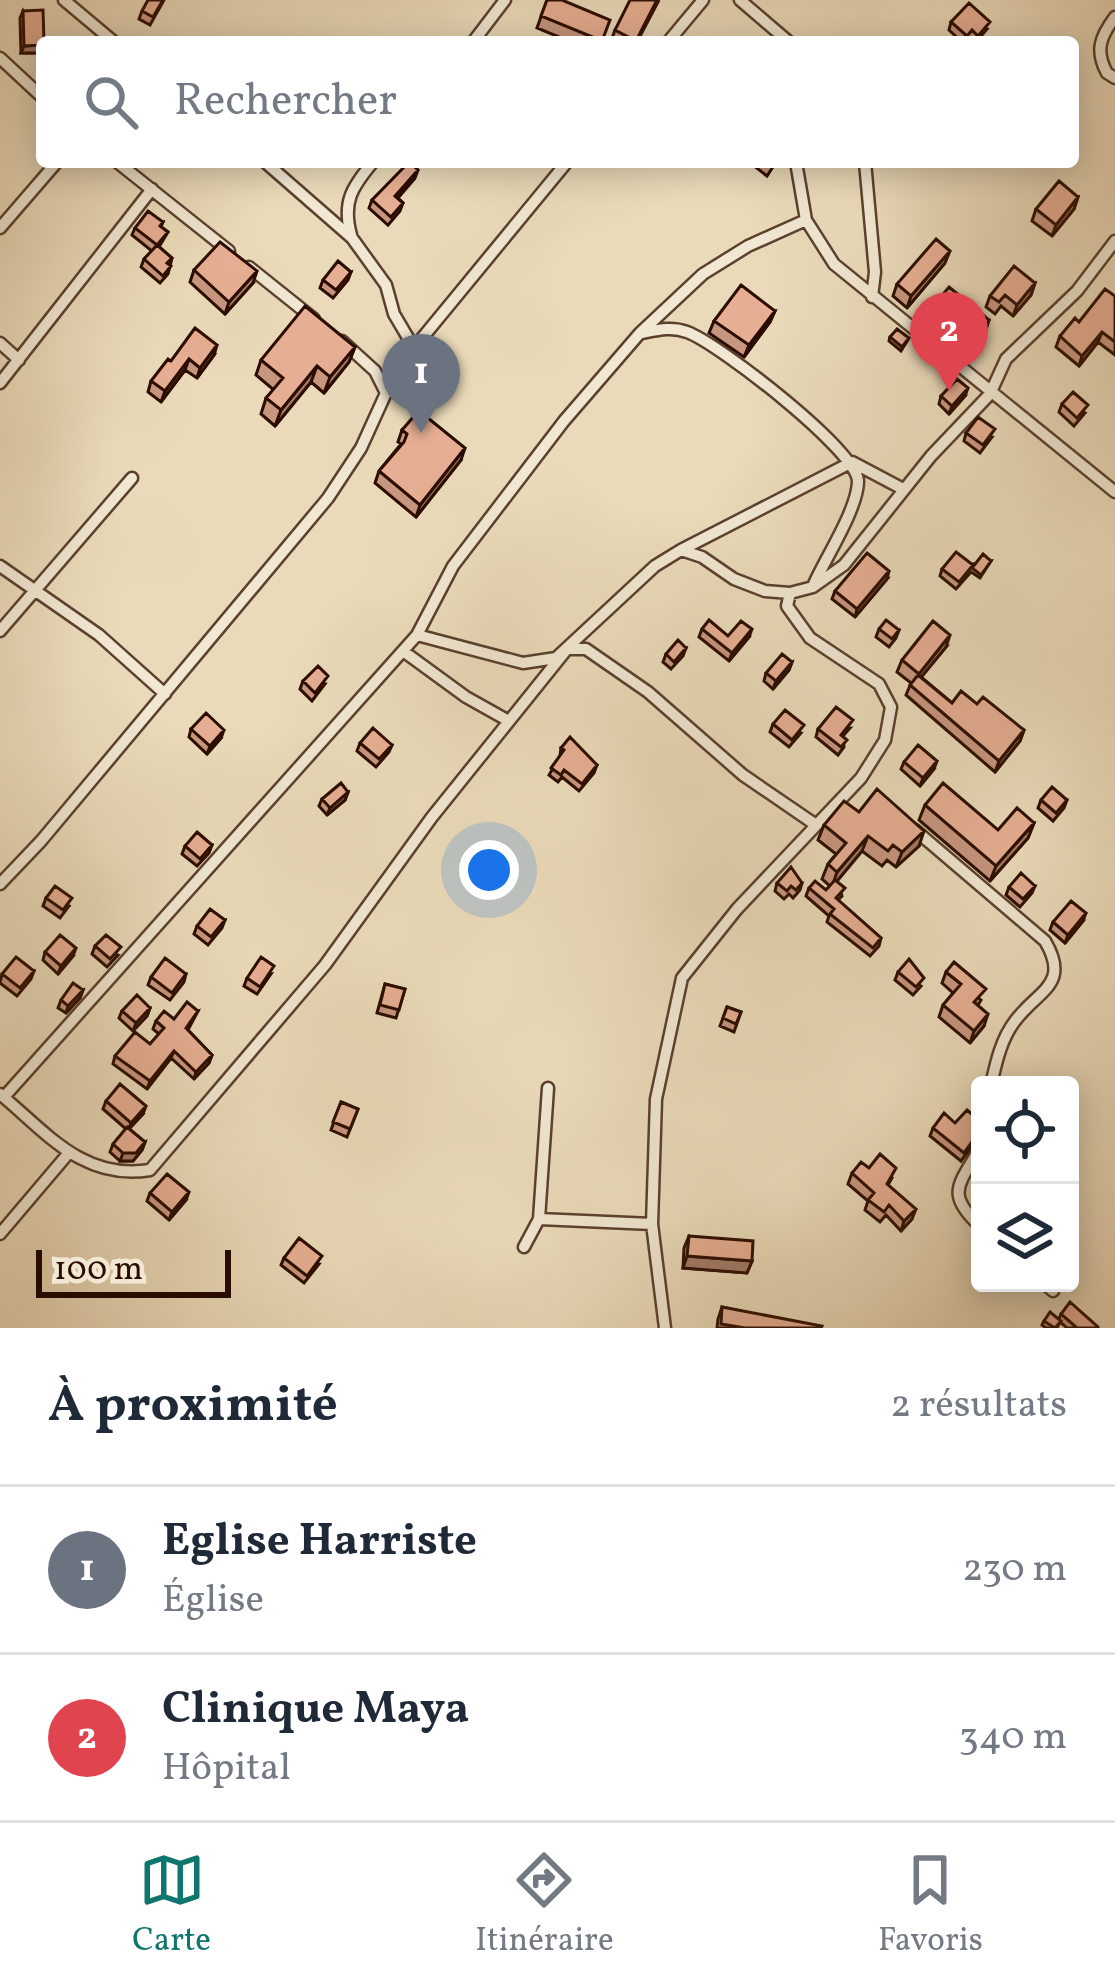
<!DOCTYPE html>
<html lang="fr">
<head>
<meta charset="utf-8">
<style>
	:root { --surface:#fff; --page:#f2f2f3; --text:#1f2937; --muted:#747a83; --line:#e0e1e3; --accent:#0f766e }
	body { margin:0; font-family:Vollkorn,serif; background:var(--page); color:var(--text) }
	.controls { position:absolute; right:36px; bottom:36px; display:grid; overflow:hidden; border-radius:12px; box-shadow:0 6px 30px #0003 }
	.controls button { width:108px; height:108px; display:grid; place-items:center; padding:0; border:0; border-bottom:3px solid var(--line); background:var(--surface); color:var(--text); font:60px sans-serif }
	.scale { position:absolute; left:36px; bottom:30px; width:195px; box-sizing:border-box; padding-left:12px; border:6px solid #2b0c00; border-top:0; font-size:33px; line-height:42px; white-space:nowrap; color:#2b0c00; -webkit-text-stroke:9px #f1e7d2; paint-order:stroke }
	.you { position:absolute; left:489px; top:870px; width:42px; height:42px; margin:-30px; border:9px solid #fff; border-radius:50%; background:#1a73e8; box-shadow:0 0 0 18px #1a73e833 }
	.badge { display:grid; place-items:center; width:78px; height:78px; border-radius:50%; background:var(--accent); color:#fff; font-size:39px; font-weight:700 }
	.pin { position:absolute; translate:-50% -99px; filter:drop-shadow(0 3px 6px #0008) }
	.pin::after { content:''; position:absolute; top:63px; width:42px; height:36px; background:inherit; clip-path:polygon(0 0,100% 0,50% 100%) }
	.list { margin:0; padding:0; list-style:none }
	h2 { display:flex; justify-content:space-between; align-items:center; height:156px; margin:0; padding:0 48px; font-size:51px }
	h2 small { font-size:39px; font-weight:400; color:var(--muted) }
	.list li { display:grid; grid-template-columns:78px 1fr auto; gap:36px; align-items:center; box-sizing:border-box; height:168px; padding:0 48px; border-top:3px solid var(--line) }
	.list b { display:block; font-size:45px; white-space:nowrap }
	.list p { margin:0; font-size:39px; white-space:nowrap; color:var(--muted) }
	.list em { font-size:39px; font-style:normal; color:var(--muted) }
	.icon { flex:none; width:66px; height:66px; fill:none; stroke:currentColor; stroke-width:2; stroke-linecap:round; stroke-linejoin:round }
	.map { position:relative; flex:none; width:1115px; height:1328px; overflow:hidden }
	.search { position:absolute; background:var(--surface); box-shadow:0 6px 30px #0003; left:36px; right:36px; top:36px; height:132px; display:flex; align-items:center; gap:30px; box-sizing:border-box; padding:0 42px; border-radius:12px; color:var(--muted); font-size:45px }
	.sheet { height:492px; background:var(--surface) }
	nav { display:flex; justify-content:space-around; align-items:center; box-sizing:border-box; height:168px; border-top:3px solid var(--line); background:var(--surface); font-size:33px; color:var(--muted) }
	nav a { display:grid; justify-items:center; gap:6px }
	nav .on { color:var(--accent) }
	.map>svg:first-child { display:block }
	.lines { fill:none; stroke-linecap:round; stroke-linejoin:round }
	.minor-casing { stroke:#5b402e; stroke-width:15 }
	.minor { stroke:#f1e7d2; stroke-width:10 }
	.wall { fill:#c6967e; stroke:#2b0c00; stroke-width:3 }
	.shaded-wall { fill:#a17a66; stroke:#2b0c00; stroke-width:3 }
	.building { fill:#e6ae92; stroke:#2b0c00; stroke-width:3 }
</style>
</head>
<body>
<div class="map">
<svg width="1115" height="1328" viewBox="0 0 1115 1328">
	<rect width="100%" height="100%" fill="#eadab9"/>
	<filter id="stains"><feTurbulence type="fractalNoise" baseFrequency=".00167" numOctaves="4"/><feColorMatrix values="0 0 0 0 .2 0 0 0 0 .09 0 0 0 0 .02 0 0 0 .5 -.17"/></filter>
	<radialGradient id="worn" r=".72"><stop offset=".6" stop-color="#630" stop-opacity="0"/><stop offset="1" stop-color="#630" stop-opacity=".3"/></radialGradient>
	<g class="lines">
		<g class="minor-casing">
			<path id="minor" d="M64,0L114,42
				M740,0L789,42
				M1115,17C1100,37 1095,51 1107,73L1115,78
				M473,42L505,0
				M668,42L703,0
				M0,58L42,97
				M117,162L229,251
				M265,162L352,238L386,285L394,314L414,348
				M796,162L806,220L834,264L1115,492
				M865,162L875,272L872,297
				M0,228L57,162
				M351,235C342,202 352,187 373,162
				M249,267L314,319
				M642,333C657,330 672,326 687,332C718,343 859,452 858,482C857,510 826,557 814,584
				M342,341L375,371L386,393
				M0,343L19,360
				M0,383L152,189
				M681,550L852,462L903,489
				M0,566L99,635L165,694
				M0,631L132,478
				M417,635L523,663L556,658L655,566L681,550L702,557L734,579L765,591L790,593L813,587L844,565L931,456L990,394L1006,359L1077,291L1115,241
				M403,651L466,697L507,720
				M915,830L1045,941C1071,985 1038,990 1015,1021C1001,1039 996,1063 991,1085
				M0,884L41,841L328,498L361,448L386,393L414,348L567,162
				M0,1094C46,1132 83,1181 150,1170L325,965L432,817L567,649H586L648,692L743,775L816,825
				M4,1097L417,635L453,566L564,421L640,333L703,274L748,246L806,220
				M980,1148C960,1184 944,1193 980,1226
				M539,1219L652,1224
				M0,1234L67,1155
				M524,1247L539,1219L548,1088
				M1044,1283L1053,1291
				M665,1328L652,1224L656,1099L682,978L737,909L861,778L885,740L891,707L879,684L810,638L787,606L790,593"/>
		</g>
		<use href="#minor" class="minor"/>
	</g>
	<path class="wall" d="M164,0L150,25L139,19L142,11Z
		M547,0L602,42H571L537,28Z
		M659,0L637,42L611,41L615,30Z
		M23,11L42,53H21L20,18Z
		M951,22L987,29L976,42L969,38L965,42H962L949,30Z
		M749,162H776L767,176Z
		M415,178L398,198L403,203L400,211L388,225L369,208L372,200Z
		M1078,197L1074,209L1052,236L1032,221L1036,209Z
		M163,222L161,227L168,232L159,247L172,258L168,274L160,283L141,267L144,259L152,251L132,235L135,228Z
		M945,263L907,308L893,296L897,284Z
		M194,270L253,283L225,314L190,282Z
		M351,272L348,280L333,298L320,288L323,280Z
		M1035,283L1031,295L1013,316L1001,306L995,314L986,307L990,296Z
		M1115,296V355L1098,342L1079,366L1056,347L1060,336Z
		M930,310L989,320L985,332L966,355L926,322Z
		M775,311L770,322L744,357L709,333L714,321Z
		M890,337L909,338L901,351L889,341Z
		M355,347L349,362L324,393L311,382L275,426L261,414L266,398L274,390L256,375L261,360Z
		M214,355L197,378L185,370L161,402L148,392L151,381L171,361Z
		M941,396H965L949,414L939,404Z
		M1062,404L1085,413L1074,426L1059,412Z
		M402,430L461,460L416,517L375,483L379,471L401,444L398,442Z
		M966,433L992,437L980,453L964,441Z
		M991,561L980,578L971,572L956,589L940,576L942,569Z
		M887,579L855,617L832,599L835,591Z
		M702,629L728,636L749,637L729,661L699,637Z
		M879,629L899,630L896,638L889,647L876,637Z
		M946,647L921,677L952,703L977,704L1024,730L1020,741L995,772L906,695L911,683L897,672L902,660Z
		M686,648L683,656L671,669L663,662L666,654Z
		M792,662L789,670L773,689L764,681L766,673Z
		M303,681L325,684L312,701L300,689Z
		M773,724L801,733L789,747L770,732Z
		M850,728L843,736L844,747L838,755L816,737L818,729Z
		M191,729L221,738L207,754L189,737Z
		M360,743L392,745L389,752L376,767L357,751Z
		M561,748L597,765L594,773L579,791L562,777L558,782L549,775L560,756Z
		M904,762L934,769L920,786L901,769Z
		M348,792L345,800L327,815L319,806L322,799Z
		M1041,800H1067L1064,808L1053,821L1038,808Z
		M925,805L998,830L1034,823L1028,838L990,881L919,820Z
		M859,812L919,846L896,867L887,860L882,866L862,851L837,881L842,896L838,900L881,938L879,946L870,956L827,922L829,916L806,896L809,888L826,890L830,886L822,879L828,864L836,854L818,840L824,825Z
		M212,845L209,853L197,866L182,854L185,846Z
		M777,883H802L800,890L793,898L789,894L784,899L775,891Z
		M1035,886L1032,893L1020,907L1006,895L1009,887Z
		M46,898L69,906L60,918L43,906Z
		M225,920L222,928L208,945L194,934L197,926Z
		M1083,921L1065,943L1050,930L1053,922Z
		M95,946L118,955L107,967L92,954Z
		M45,952L73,956L58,974L43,960Z
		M34,971L31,979L17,996L0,983L2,974Z
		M898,972L921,986L913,995L895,980Z
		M946,972L981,1000L978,1005L984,1026L970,1043L939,1017L943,1005L953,993L942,983Z
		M186,974L184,982L170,1000L148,985L151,977Z
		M271,974L257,994L244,986L247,978Z
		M385,984L405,989L396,1018L377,1013Z
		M83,990L80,998L66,1013L58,1008L61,1000Z
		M727,1007L741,1012L734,1032L720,1026Z
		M150,1008L147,1016L133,1031L119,1018L122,1011Z
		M198,1011L188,1030L212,1055L209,1063L194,1079L171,1058L147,1089L113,1064L115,1056L150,1044L159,1034L153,1029L156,1021L174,1019Z
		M106,1101L143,1114L129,1129L145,1142L142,1150L133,1161H120L110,1152L113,1144L126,1129L103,1109Z
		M341,1102L358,1109L347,1137L331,1130Z
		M980,1121V1135L961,1161L930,1136L933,1128L955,1123Z
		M869,1168L892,1178L888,1185L912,1219L901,1231L886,1215L880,1222L865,1210L868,1201L848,1184L852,1173Z
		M150,1193L186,1200L169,1220L147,1201Z
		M689,1236L752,1261L747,1273L683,1268L684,1248Z
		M284,1258L319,1264L304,1283L281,1265Z
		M722,1307L821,1328H717L718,1319Z
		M1061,1314L1098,1328H1067L1060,1322L1057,1328H1046L1042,1325L1044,1321L1059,1319Z"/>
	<path class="shaded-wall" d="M42,45V53H21L24,46Z
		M418,170L415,178L392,204L395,196Z
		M1078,197L1074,209L1052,236L1056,225Z
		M950,251L945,263L907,308L911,296Z
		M257,271L253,283L225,314L229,302Z
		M1035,283L1031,295L1013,316L1017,305Z
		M775,311L770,322L744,357L749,345Z
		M989,320L985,332L966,355L970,343Z
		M1102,332L1098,342L1079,366L1082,356Z
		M217,345L214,355L197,378L200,368Z
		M355,347L349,362L324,393L330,377Z
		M189,359L185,370L161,402L165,391Z
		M317,366L311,382L275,426L281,410Z
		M968,388L965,396L949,414L952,406Z
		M465,448L461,460L416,517L420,505Z
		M889,571L887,579L855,617L857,609Z
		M752,629L749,637L729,661L732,653Z
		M950,635L946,647L914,686L919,674Z
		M792,662L789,670L773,689L776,681Z
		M224,730L221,738L207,754L210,746Z
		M1024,730L1020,741L995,772L999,761Z
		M937,761L934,769L920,786L923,778Z
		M348,792L345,800L327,815L330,808Z
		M1034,823L1028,838L990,881L996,866Z
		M924,831L919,846L896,867L902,852Z
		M868,836L862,851L832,887L837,872Z
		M1086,913L1083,921L1065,943L1068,935Z
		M76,948L73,956L58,974L61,966Z
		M83,990L80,998L66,1013L68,1006Z
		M150,1008L147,1016L133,1031L136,1023Z
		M988,1014L984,1026L970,1043L974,1031Z
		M174,1051L171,1058L147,1089L150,1081Z
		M212,1055L209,1063L194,1079L196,1072Z
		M146,1106L143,1114L128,1130L131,1123Z
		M145,1142L142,1150L133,1161H120L123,1153Z
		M189,1192L186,1200L169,1220L172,1212Z
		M916,1209L912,1219L901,1231L904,1221Z
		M687,1256L752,1261L747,1273L683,1268Z"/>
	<path class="building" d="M148,0H163L153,17L142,11Z
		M547,0H562L610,20L602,41L541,16Z
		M630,0H657L636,41L615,30Z
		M969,3L990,22L978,36L972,30L967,36L951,22Z
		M43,10L44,42H42V45L24,46L23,11Z
		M409,162L418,170L395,196L403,203L391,217L372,200Z
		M1059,181L1078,197L1056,225L1036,209Z
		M148,211L163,222L160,226L168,232L157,245L135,228Z
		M936,239L950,251L911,296L897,284Z
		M220,242L257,271L229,302L194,270Z
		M157,245L172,258L167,263L171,266L163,276L144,259Z
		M338,261L351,272L336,290L323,280Z
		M1014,266L1035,283L1017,305L1005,295L999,302L990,296Z
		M741,285L775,311L749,345L714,321Z
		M949,287L989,320L970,343L930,310Z
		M1105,289L1115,296V342L1102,332L1082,356L1060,336L1075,318L1079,322Z
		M305,306L355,347L330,377L317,366L281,410L266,398L283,378L261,360Z
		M195,328L217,345L200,368L189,359L165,391L151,381L168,359L171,361Z
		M897,329L909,338L902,347L890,337Z
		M957,379L968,388L952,406L941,396Z
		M1073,392L1088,405L1077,418L1062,404Z
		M423,414L465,448L420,505L379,471L404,442L407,434L402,430L415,415L419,419Z
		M978,417L995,429L983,445L966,433Z
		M956,552L973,565L959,582L942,569Z
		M867,553L889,571L857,609L835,591Z
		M983,554L991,561L981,575L972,568Z
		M709,620L728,636L741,621L752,629L732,653L702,629Z
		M886,620L899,630L892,639L879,629Z
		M933,621L950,635L919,674L902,660Z
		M678,640L686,648L674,662L666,654Z
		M782,654L792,662L776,681L766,673Z
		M318,666L328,676L315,693L303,681Z
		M918,675L952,703L961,691L977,704L983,697L1024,730L999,761L910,685Z
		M836,707L853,720L841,735L847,740L841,747L818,729Z
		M785,710L804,725L792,740L773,724Z
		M206,713L224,730L210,746L191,729Z
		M373,728L392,745L379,759L360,743Z
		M570,737L597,765L582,784L564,770L561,775L551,768L564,750L561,748Z
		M918,745L937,761L923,778L904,762Z
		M341,783L348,792L330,808L322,799Z
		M943,783L998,830L1017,808L1034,823L996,866L925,805Z
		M1052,787L1067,800L1056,813L1041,800Z
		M877,789L924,831L902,852L893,845L888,851L868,836L837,872L828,864L846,843L824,825L844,801L859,812Z
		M197,832L212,845L200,859L185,846Z
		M791,867L802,883L796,890L791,886L787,891L777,883Z
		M1021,873L1035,886L1023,899L1009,887Z
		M835,880L845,888L836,898L881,938L873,948L830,914L834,909L809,888L815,881L826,890Z
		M55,886L72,898L63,910L46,898Z
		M1071,901L1086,913L1068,935L1053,922Z
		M210,909L225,920L211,937L197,926Z
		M60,935L76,948L61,966L45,952Z
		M106,935L121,947L110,959L95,946Z
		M16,957L34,971L20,988L2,974Z
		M261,957L274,966L260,987L247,978Z
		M165,958L186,974L172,993L151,977Z
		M909,959L924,978L916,987L898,972Z
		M954,962L986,989L974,1002L988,1014L974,1031L943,1005L961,984L946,972Z
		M73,983L83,990L68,1006L61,1000Z
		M385,984L405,989L399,1010L380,1005Z
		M137,995L150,1008L136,1023L122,1011Z
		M187,1002L198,1011L186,1028L212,1055L196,1072L174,1051L150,1081L115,1056L135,1032L150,1044L164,1028L156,1021L164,1011L174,1019Z
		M727,1007L741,1012L736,1024L723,1018Z
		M120,1084L146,1106L131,1123L106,1101Z
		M341,1102L358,1109L350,1129L333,1122Z
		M967,1110L980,1121V1131L964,1153L933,1128L944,1113L955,1123Z
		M127,1127L145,1142L136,1153H123L113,1144Z
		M880,1154L896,1168L887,1184L916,1209L904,1221L889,1205L884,1212L868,1200L874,1193L852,1173L861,1162L869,1168Z
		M167,1174L189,1192L172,1212L150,1193Z
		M689,1236L753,1241L752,1261L687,1256Z
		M299,1238L322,1256L307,1276L284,1258Z
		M1070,1302L1098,1327V1328H1077L1061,1314Z
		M722,1307L822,1326L821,1328H745L721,1324Z
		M1050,1312L1061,1321L1055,1328L1044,1321Z"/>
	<rect width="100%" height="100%" filter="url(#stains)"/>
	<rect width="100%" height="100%" fill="url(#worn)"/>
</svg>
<div class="controls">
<button><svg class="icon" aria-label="locate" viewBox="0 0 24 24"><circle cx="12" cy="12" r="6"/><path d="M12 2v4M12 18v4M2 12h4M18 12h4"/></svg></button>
<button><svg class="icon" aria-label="layers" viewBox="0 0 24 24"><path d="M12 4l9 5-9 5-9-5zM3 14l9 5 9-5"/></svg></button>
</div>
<div class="scale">100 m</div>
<div class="you"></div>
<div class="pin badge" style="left:421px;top:433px;background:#6b7280">1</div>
<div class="pin badge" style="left:949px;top:391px;background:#e0444e">2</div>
<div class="search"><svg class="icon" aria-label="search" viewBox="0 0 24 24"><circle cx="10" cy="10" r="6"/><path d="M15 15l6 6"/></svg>Rechercher</div>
</div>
<section class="sheet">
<h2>À proximité<small>2 résultats</small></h2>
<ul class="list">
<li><span class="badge" style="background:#6b7280">1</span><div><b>Eglise Harriste</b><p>Église</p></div><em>230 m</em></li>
<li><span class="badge" style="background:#e0444e">2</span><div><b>Clinique Maya</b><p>Hôpital</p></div><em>340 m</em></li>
</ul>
</section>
<nav>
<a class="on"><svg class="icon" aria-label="map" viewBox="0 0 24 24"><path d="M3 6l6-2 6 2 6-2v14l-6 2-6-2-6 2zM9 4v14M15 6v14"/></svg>Carte</a>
<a><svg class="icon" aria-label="directions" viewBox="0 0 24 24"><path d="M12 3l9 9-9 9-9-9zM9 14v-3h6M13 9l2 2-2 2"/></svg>Itinéraire</a>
<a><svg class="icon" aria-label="saved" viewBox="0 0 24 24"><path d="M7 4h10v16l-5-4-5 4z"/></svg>Favoris</a>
</nav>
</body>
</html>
